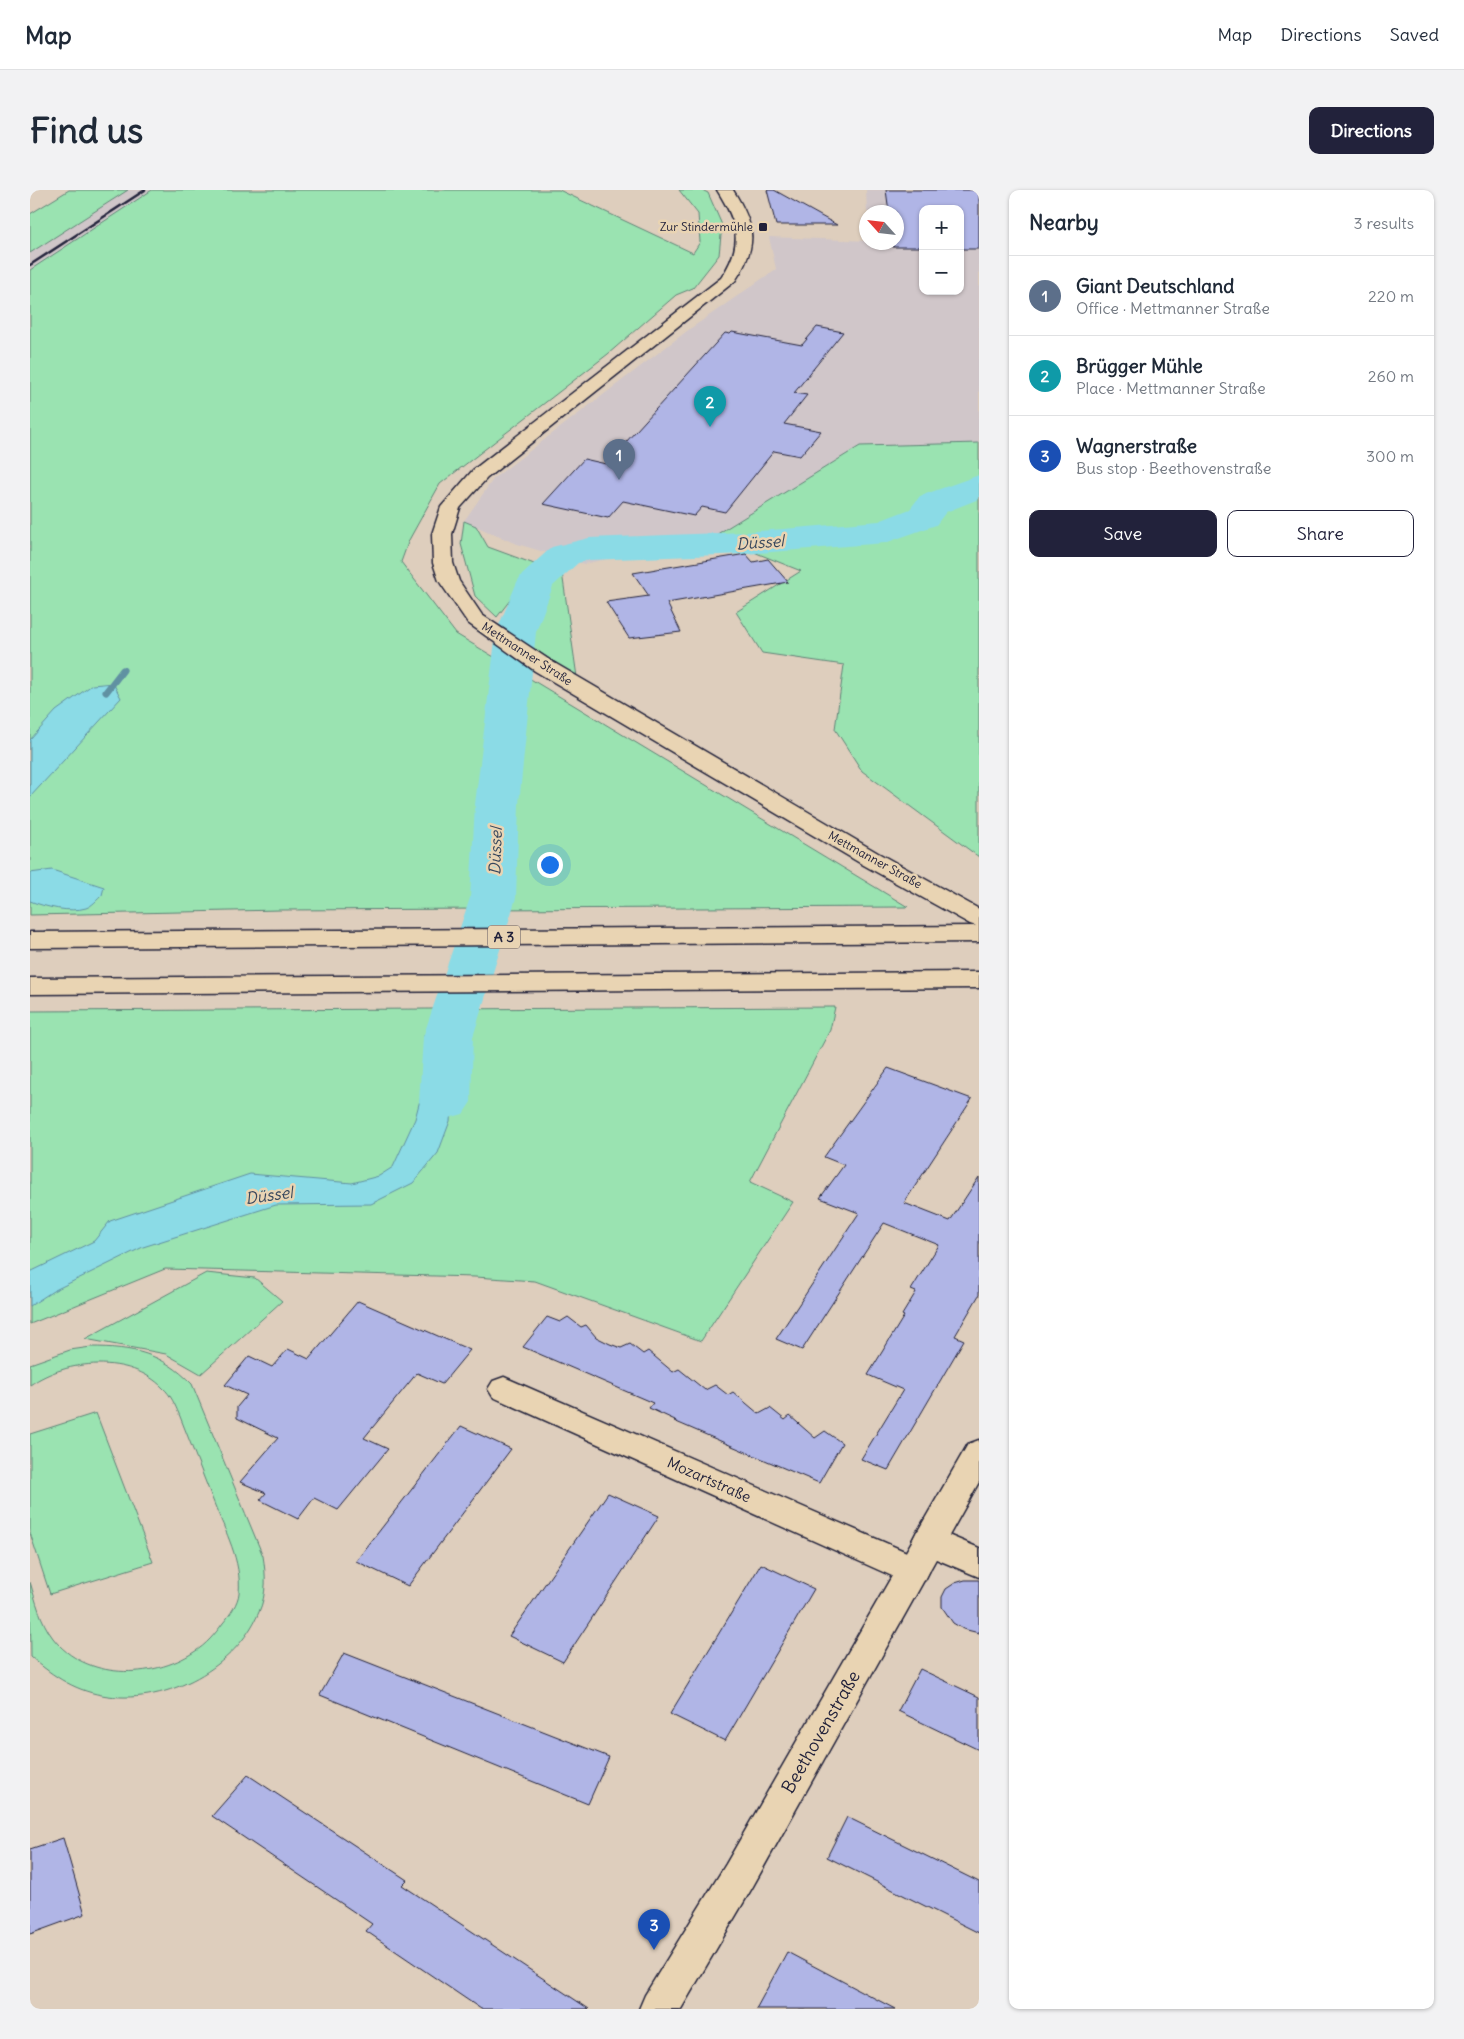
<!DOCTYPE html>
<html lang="en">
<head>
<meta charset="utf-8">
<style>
	:root { --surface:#fff; --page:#f2f2f3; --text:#1f2937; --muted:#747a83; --line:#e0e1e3; --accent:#22223b }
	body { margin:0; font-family:Delius,sans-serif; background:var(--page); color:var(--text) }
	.controls { position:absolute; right:15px; top:15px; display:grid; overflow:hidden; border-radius:10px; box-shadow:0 1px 4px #0004 }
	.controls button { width:45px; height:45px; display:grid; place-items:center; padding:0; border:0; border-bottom:1px solid var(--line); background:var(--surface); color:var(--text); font:25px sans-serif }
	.compass { position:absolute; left:829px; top:15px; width:45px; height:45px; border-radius:50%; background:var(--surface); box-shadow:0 1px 4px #0004; rotate:297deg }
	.you { position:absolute; left:519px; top:674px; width:18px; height:18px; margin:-12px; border:4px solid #fff; border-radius:50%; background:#1a73e8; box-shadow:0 0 0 8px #1a73e833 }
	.badge { display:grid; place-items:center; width:32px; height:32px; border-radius:50%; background:var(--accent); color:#fff; font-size:16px; font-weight:700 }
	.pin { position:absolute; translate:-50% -41px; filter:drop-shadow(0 1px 2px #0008) }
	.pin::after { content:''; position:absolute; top:26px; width:18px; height:15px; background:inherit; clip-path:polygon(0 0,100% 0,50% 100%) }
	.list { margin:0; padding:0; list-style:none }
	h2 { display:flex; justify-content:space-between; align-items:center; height:65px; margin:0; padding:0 20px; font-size:21px }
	h2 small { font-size:16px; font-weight:400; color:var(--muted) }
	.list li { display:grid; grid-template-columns:32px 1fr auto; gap:15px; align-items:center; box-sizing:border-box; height:80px; padding:0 20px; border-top:1px solid var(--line) }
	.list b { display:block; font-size:19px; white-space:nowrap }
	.list p { margin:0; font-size:16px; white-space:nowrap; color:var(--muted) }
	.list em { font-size:16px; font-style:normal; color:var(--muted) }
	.actions { display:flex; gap:10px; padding:15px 20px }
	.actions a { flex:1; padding:11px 0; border:1px solid var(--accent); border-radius:10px; text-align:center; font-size:18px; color:var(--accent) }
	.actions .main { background:var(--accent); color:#fff }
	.map { position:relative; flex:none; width:949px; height:1819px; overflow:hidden; border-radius:10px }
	header { display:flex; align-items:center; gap:30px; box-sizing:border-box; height:70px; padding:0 25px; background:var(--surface); border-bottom:1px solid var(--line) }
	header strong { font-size:24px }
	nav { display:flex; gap:28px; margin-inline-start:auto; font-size:18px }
	.intro { display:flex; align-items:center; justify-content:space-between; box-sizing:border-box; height:120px; padding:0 30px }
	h1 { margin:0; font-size:35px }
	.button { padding:12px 22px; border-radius:10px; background:var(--accent); color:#fff; font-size:18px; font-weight:700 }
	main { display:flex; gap:30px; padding:0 30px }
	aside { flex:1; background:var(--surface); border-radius:10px; box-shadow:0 1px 4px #0004 }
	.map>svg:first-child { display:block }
	.built { fill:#d0c6c9; fill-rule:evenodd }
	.green { fill:#9ae3b1; stroke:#5e8276 }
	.water { fill:#8bdbe6; stroke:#6191a2 }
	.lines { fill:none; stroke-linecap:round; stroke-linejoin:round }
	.stream { stroke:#6191a2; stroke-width:7 }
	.river { fill:#8bdbe6; fill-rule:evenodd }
	.building { fill:#b0b5e6; stroke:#22223b }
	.minor-casing { stroke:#22223b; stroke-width:3 }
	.major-casing { stroke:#22223b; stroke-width:3 }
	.highway-casing { stroke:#22223b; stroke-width:3 }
	.minor { fill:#e9d4b3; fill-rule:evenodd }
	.major { fill:#e9d4b3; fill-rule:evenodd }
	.highway { fill:#e9d4b3; fill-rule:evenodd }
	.rail { stroke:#22223b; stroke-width:2.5 }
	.poi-dot { fill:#22223b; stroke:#e9d4b3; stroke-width:2 }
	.labels { text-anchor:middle; stroke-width:5; stroke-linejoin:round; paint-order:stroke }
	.far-poi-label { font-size:12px; fill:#22223b; stroke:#e9d4b3; text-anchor:end }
	.far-street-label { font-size:12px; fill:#22223b; stroke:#e9d4b3 }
	.shield { fill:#e9d4b3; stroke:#5e575f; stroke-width:1 }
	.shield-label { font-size:14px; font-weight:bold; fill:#22223b }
	.street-label { font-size:15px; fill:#22223b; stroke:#e9d4b3 }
	.water-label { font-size:16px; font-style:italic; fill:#37475d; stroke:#e9d4b3 }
	.near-street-label { font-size:18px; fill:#22223b; stroke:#e9d4b3 }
</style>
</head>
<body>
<header>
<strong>Map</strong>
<nav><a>Map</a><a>Directions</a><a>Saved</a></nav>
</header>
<div class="intro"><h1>Find us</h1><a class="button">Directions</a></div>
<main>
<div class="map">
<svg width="949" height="1819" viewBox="0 0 949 1819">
	<rect width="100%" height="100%" fill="#decebd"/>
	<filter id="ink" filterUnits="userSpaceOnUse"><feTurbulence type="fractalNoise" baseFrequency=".02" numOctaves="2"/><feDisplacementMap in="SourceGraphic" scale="10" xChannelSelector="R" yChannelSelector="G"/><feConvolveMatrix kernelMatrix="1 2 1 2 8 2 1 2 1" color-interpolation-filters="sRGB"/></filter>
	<g filter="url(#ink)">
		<path class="built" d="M98,0H122L0,80V63Z
			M836,0H949V253L830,256L684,346L554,374L484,353L434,331L464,288L657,141L746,79L739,47L866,52V22H837ZM893,19H930V101H893Z"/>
		<path class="green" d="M39,0H98L0,63V24Z
			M122,0H529L663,63L670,52L668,24L649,0H672L678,3L692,35L689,65L663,98L646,105L578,164L410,294L379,350L371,372L426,444L878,717L251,720L0,725V80Z
			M949,253V667L832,581L805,539L814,475L732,463L706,422L771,381L684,346L830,256Z
			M434,331L446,336L458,357L507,375L467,427L445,406L431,354Z
			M532,382L547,487L494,452L521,388Z
			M805,817L800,840L720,992L763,1012L671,1151L505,1091L445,1087L135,1079L0,1134V821Z
			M176,1083L225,1088L252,1111L171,1184L136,1164L55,1149Z
			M61,1157C103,1157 132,1163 162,1194L233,1366C236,1384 237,1404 229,1422C206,1477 138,1514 78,1506C47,1502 24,1487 1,1467L0,1392C6,1411 10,1431 23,1448C55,1490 122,1490 164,1462C176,1455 185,1444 193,1433C200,1425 208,1413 209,1403C212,1371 195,1341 184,1313C172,1283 161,1254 149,1224C145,1215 141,1205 133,1198C100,1164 37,1169 0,1195V1174L40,1160Z
			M66,1223L123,1372L20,1404L0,1343V1244Z"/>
		<path class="water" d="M83,493L91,508L0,607V550L26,521L62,495Z
			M22,680L74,697L72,705C68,709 62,716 56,718C40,723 15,717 0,711V683Z
			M428,839L420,931L408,963L383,993L341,1014L246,1015L113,1057L23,1101L0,1116V1082L64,1051L80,1031L220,984L322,993L349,986L363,977L385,929L396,887L394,845Z"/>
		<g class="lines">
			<path class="stream" d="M76,502L93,480"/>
			<path class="river" d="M949,285V309L916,322L906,335L855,353L716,364L559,370L548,373L523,396L506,442L489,614L486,708L443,847L441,912L433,924L415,929L397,924L389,912L393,847L440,708L445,614L466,442L487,392L492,384L522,357L559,348L716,342L849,331L880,319L890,306Z"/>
		</g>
		<path class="building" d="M737,0H744L807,35H746Z
			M856,0H949V59H930V19H893V57H863V52H866V22H859Z
			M787,137L813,142L764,203L777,205L754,234L791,241L770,266L744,261L695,322L672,317L664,326L593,311L578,328L513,314L554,269L576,274L695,143L700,144L702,142L772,155Z
			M716,364L723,372L738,369L758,392L637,413L651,442L599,448L576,412L619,406L603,383Z
			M858,878L942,909L874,1013L920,1031L949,987V1105L925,1146L934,1150L858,1280L831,1269L873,1200L838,1185L874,1126L872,1125L886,1102L881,1100L909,1055L854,1033L772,1160L746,1149L829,1023L790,1008L814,975L794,967Z
			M328,1111L440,1160L412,1194L387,1183L334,1248L358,1259L308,1320L284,1308L268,1329L230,1310L236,1303L210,1292L248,1248L207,1228V1217L217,1205L195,1195L219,1166L242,1177L258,1159L279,1169Z
			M517,1127L530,1132L538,1127L551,1137L556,1135L566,1147L580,1154L591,1158L600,1154L613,1164L618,1161L643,1182L649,1179L675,1200L685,1195L698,1205L703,1202L729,1224L740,1218L755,1230L760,1226L785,1248L795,1241L812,1253L789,1293L702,1256L644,1231L645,1230L619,1218L623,1213L493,1157Z
			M431,1236L481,1259L378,1396L326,1371Z
			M578,1303L629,1326L533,1472L479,1446Z
			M731,1374L784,1399L695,1551L640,1524Z
			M935,1390H949V1443L933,1439L923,1433L912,1417V1407L916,1399L925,1393Z
			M314,1463L579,1567L558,1614L290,1505Z
			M890,1479L949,1507V1560L868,1521Z
			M218,1585L377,1690L372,1695L559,1819H451L336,1741L342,1734L182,1626Z
			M817,1627L949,1692V1743L797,1667Z
			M33,1648L55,1724L0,1744V1659Z
			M757,1762L865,1819H726Z"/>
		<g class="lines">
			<g class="minor-casing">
				<path id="minor" d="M474,1187L895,1370L900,1380L895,1390L883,1394L871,1390L463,1207L458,1199L463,1191Z
					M899,1337L949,1358V1387L887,1361L882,1351L887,1341Z"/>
			</g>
			<g class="major-casing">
				<path id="major" d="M687,0H703C725,35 729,55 705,91L457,288L430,318L422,344L423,373L429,391L452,425L521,471L848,663L949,719V737L940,734L830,673L505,481L438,433L409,391L403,373L402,344L411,317L443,280L691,88C714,54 708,33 687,0Z
					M949,1250V1292L722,1698L651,1819H609L615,1805L696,1674L938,1254Z"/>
			</g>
			<g class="highway-casing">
				<path id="highway" d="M949,736V752L0,758V742Z
					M949,782V798L0,804V788Z"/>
			</g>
			<use href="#minor" class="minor"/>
			<use href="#major" class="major"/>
			<use href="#highway" class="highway"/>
			<path class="rail" d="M0,75L115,0"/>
		</g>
	</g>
	<rect class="poi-dot" x="728" y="32" width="10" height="10" rx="2.5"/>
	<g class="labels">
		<g class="far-poi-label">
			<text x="723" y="41">Zur Stindermühle</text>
		</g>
		<g class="far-street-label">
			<text transform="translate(497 464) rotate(33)" y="4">Mettmanner Straße</text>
			<text transform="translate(845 670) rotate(29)" y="4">Mettmanner Straße</text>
		</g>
		<rect class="shield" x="458" y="735.5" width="32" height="23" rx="4"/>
		<g class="shield-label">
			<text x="474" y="752">A 3</text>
		</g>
		<g class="street-label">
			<text transform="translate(679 1290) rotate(24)" y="5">Mozartstraße</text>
		</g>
		<g class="water-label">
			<text transform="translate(730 352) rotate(-4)" y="6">Düssel</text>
			<text transform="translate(465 661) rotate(-88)" y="6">Düssel</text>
			<text transform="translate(239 1005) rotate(-8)" y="6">Düssel</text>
		</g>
		<g class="near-street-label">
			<text transform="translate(791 1542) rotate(-60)" y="6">Beethovenstraße</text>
		</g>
	</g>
</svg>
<div class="controls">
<button>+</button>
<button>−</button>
</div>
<svg class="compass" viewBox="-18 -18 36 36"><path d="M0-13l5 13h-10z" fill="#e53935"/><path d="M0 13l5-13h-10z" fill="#747a83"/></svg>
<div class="you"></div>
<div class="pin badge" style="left:589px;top:290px;background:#5c6f8a">1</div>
<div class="pin badge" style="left:680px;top:237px;background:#0f9aa8">2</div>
<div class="pin badge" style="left:624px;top:1760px;background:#1a4fb4">3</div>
</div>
<aside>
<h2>Nearby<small>3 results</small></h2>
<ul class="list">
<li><span class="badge" style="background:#5c6f8a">1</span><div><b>Giant Deutschland</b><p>Office · Mettmanner Straße</p></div><em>220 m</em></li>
<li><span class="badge" style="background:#0f9aa8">2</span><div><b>Brügger Mühle</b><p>Place · Mettmanner Straße</p></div><em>260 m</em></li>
<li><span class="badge" style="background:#1a4fb4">3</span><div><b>Wagnerstraße</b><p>Bus stop · Beethovenstraße</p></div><em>300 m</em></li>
</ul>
<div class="actions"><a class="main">Save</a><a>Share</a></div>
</aside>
</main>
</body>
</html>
